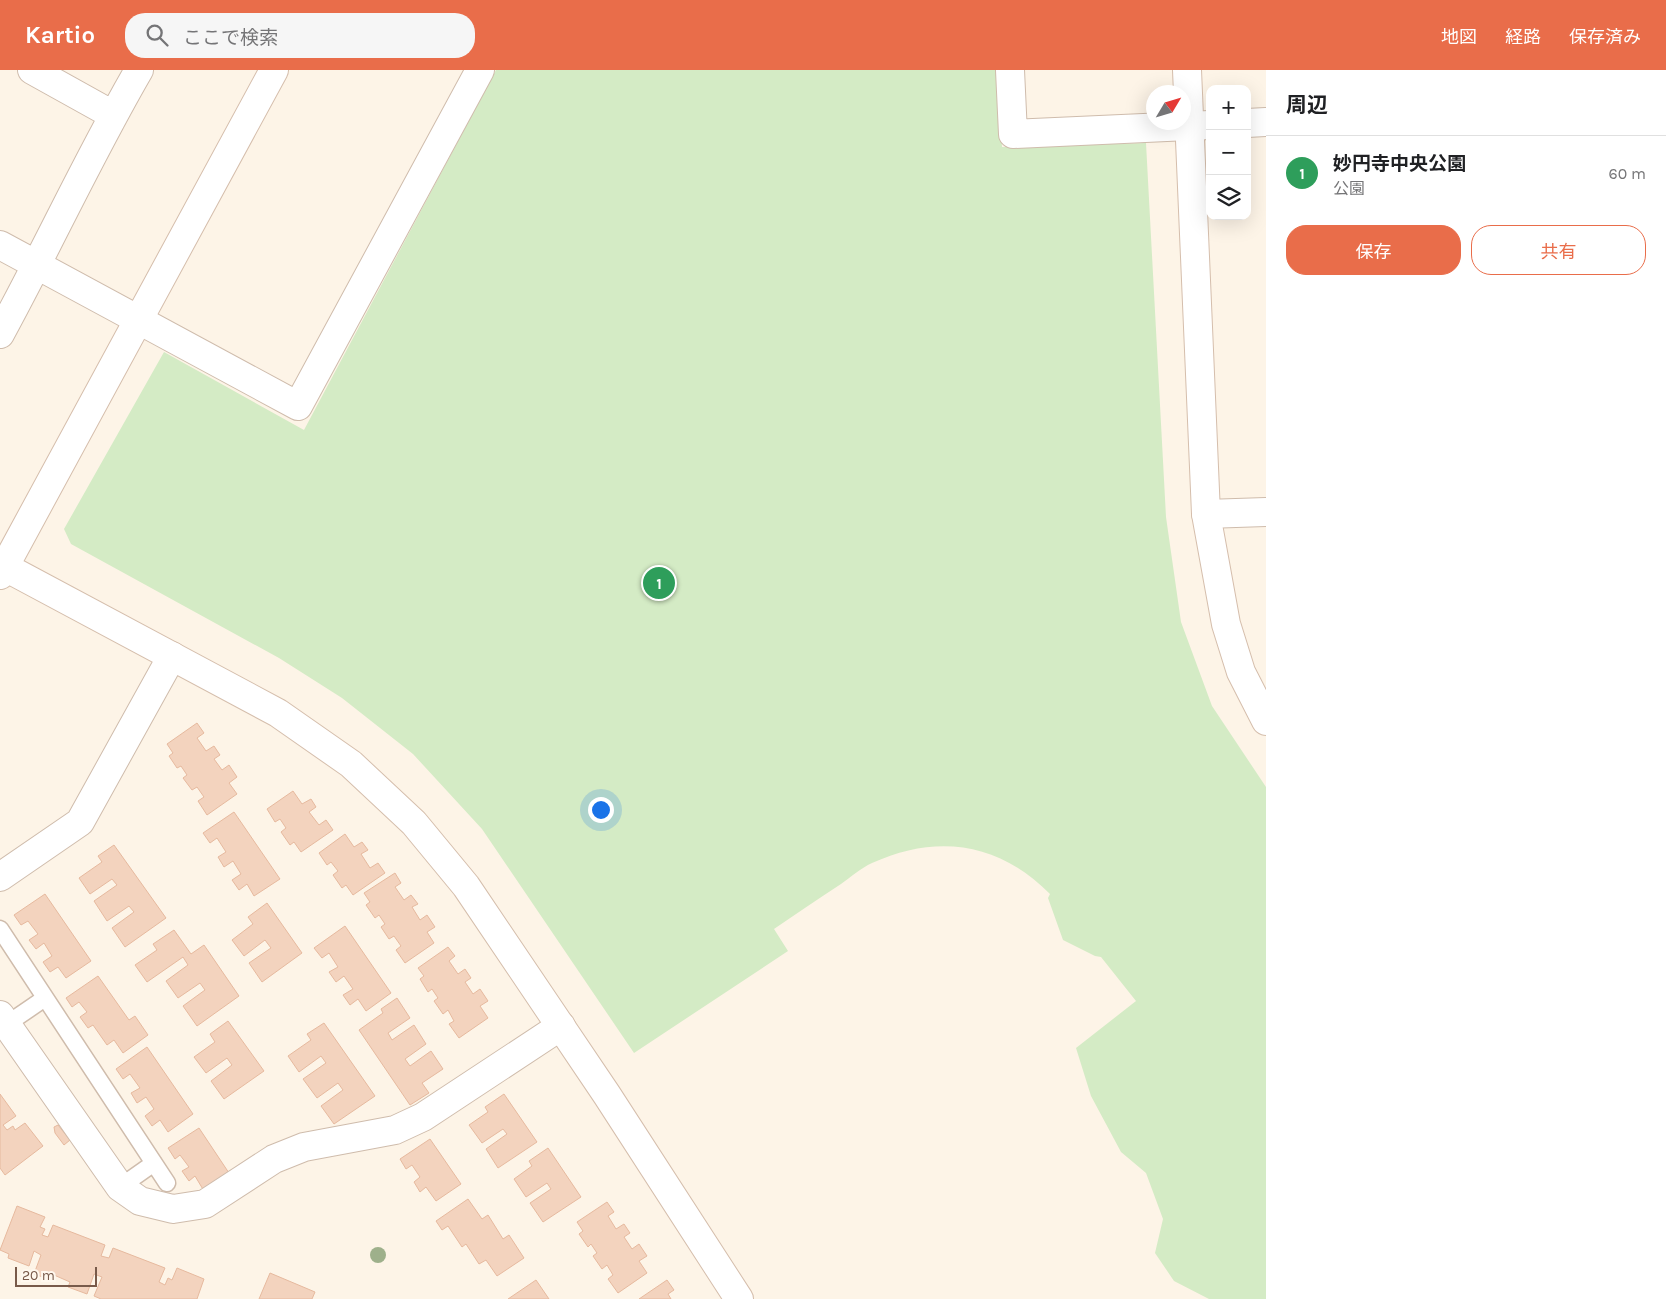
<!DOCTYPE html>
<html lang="ja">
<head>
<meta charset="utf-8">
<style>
	:root { --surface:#fff; --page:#f6f6f6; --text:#202124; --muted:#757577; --line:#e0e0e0; --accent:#e96d4a }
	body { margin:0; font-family:Karla,"Noto Sans JP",sans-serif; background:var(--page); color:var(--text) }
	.controls { position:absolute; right:15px; top:15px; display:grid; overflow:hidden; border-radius:10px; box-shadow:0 5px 20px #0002 }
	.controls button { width:45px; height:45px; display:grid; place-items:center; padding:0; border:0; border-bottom:1px solid var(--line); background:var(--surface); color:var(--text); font:25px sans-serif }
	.compass { position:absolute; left:1146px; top:15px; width:45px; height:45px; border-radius:50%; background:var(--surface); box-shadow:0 5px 20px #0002; rotate:52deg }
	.scale { position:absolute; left:15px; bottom:12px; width:82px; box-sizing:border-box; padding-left:5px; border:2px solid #785a4a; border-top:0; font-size:14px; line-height:18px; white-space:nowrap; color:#785a4a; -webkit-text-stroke:4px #fff8ee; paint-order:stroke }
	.you { position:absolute; left:600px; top:739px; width:18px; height:18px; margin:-12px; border:4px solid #fff; border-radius:50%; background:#1a73e8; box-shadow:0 0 0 8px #1a73e833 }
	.badge { display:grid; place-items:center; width:32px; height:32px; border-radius:50%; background:var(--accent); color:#fff; font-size:16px; font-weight:700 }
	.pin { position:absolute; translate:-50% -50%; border:2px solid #fff; box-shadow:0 1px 5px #0006 }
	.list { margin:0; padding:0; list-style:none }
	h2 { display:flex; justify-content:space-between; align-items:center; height:65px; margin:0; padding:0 20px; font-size:21px }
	h2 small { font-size:16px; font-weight:400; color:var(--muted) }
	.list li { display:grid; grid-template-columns:32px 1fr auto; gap:15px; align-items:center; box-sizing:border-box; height:75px; padding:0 20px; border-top:1px solid var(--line) }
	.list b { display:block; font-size:19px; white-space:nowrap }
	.list p { margin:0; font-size:16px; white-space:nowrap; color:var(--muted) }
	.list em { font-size:16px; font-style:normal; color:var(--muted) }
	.actions { display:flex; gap:10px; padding:15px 20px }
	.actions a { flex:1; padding:11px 0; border:1px solid var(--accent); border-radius:20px; text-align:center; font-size:18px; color:var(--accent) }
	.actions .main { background:var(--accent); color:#fff }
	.icon { flex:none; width:28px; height:28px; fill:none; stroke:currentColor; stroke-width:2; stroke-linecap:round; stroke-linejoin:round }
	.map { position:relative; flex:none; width:1266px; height:1229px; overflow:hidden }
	header { display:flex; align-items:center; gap:30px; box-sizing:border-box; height:70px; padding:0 25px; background:var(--accent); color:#fff }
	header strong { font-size:24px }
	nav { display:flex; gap:28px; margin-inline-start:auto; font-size:18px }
	.search { width:350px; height:45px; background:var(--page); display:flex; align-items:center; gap:12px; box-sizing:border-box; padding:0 18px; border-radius:20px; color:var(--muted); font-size:19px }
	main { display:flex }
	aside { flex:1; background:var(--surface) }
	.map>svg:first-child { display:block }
	.green { fill:#d4ebc5 }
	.building { fill:#f3d3be; stroke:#e6b99e }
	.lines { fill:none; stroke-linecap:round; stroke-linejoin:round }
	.lane-casing { stroke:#cfbcac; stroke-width:19 }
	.street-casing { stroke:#cfbcac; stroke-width:30 }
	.secondary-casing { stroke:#d5beac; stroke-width:30 }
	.lane { stroke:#fff; stroke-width:16 }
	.street { stroke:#fff; stroke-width:28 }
	.secondary { stroke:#fff; stroke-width:28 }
	.tree { fill:#9eb08b }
</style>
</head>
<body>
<header>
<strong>Kartio</strong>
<div class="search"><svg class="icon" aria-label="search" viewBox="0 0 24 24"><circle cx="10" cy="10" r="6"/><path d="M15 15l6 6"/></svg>ここで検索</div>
<nav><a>地図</a><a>経路</a><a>保存済み</a></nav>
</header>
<main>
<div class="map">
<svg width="1266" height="1229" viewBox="0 0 1266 1229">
	<rect width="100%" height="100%" fill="#fdf4e7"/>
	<path class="green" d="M496,0H998L1002,77L1146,73L1166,447L1181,552L1212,636L1266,717V1229H1209L1174,1211L1155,1183L1163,1149L1146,1103L1121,1082L1091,1026L1076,978L1136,931L1101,887L1095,886L1063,870L1048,828L1050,824C1000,773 938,763 872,793C861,798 851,807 841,814C818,829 796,844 774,859L788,881L634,983L482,759L413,684L342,628L279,588L71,474L64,459L164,282L304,360Z"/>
	<path class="building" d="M197,653L204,663L197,668L206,681L214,676L220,685L214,689L222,700L229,695L237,707L229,713L237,724L207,745L198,731L204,727L197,717L192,720L183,708L187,705L181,696L177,698L169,686L173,683L167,674Z
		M293,721L302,734L311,729L316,737L309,742L319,755L326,750L333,760L301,782L294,772L290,775L281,762L286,758L280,749L275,752L267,739Z
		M234,742L280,809L254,826L247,814L239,820L232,810L241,804L233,791L224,797L218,787L226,782L217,768L210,773L203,763Z
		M345,764L354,777L362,772L368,780L361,784L370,798L378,793L385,803L353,825L346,815L342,818L333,805L338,801L331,792L327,795L319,783Z
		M114,775L166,848L125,877L112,858L134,842L129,836L107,851L94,831L117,815L112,809L90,824L79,808L102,792L98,786Z
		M395,803L401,813L395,817L404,830L411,825L418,834L412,837L420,850L427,845L435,857L427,862L434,873L405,893L396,880L401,876L394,866L389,869L381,857L385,854L379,845L375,848L366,835L370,832L364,823Z
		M45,824L91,891L66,908L58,897L50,902L43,892L52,886L44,873L36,879L29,870L38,864L28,851L21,855L14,845Z
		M267,833L302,883L262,912L249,893L271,878L265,870L244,886L232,870L253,854L248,847Z
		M345,856L391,923L366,941L358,929L350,935L343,925L353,919L344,906L336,912L329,902L338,897L329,883L322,888L314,878Z
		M174,860L191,884L204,875L239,926L197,956L183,936L205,920L200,913L178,928L166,911L188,895L183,887L147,912L135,895L157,880L153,874Z
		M448,877L455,886L449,891L458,904L465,899L471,908L465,912L473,924L480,919L488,931L480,936L488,948L459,968L449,954L454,951L448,940L443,944L434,931L438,928L432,919L428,922L420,909L424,906L418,898Z
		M98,906L129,950L135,946L148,965L123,983L114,970L107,975L93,955L88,958L80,947L87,942L79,932L72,937L66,928Z
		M397,928L410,948L388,963L392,970L414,955L426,974L405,989L410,996L431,981L443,999L422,1013L429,1023L410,1035L359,960L383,943L381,939Z
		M228,951L264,1001L224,1029L211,1011L232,995L227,988L206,1003L194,987L215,972L210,964Z
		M324,953L375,1026L334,1054L321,1036L343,1020L338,1013L317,1028L303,1009L326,993L321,986L299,1002L288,986L311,970L307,964Z
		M147,977L193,1044L168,1062L160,1050L152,1056L145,1046L154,1039L146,1027L137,1033L131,1023L140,1018L130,1004L123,1009L116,999Z
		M0,1024L16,1046L3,1055L7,1060L13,1056L15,1060L25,1053L43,1076L5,1105L0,1098Z
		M504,1024L537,1072L498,1098L486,1079L507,1064L503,1059L482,1073L469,1055L488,1042L485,1037Z
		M58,1055L70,1070L64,1075L55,1063L54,1057Z
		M199,1058L229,1103L204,1121L195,1106L189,1111L182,1101L189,1097L180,1085L175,1089L168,1078Z
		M430,1069L461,1114L436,1131L426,1117L420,1122L414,1112L420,1107L412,1095L406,1099L400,1089Z
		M548,1078L581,1127L543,1152L530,1133L551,1119L547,1113L526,1127L514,1109L532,1096L529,1091Z
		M468,1129L482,1149L488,1145L503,1169L509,1165L524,1188L497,1206L486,1190L479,1194L466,1174L462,1177L448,1156L442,1160L436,1151Z
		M607,1132L614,1142L608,1146L616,1159L624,1154L630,1163L624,1167L632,1179L639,1174L647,1186L639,1191L647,1203L618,1223L608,1209L613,1205L607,1195L602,1199L593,1186L597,1183L591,1174L588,1177L579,1164L583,1161L577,1152Z
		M17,1136L45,1147L40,1157L45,1159L42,1165L48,1167L53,1155L105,1175L101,1186L109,1188L113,1178L165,1198L159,1212L165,1215L168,1208L172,1210L177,1198L204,1209L197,1229H101L94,1226L102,1207L94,1204L87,1224L68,1217L70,1212L54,1205L52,1210L34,1204L41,1185L34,1181L29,1196L8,1188L9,1184L0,1180Z
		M270,1203L315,1222L312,1229H259Z
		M536,1210L549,1229H508Z
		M667,1210L674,1220L668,1224L671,1229H639Z"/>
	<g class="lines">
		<g class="lane-casing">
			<path id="lane" d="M0,859L167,1113
				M7,954L45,928
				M120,1117L154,1093"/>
		</g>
		<g class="street-casing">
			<path id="street" d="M32,0L113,45
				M1010,0L1013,64L1210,55
				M1247,53L1266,52
				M0,175L298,336L480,0
				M0,264C48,176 89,86 139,0
				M1206,444L1266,442
				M0,807L80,752L172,586
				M0,945L120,1117L140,1131L173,1139L205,1134L274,1089L304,1077L395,1060L423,1047L561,956"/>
		</g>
		<g class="secondary-casing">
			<path id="secondary" d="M1187,0L1206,444L1226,554L1241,602L1266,651
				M5,497L278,643L351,694L414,753L466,816L607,1025L739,1229
				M0,505L274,0"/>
		</g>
		<use href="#lane" class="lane"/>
		<use href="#street" class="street"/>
		<use href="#secondary" class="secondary"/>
	</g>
	<circle class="tree" cx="378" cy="1185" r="8"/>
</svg>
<div class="controls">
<button>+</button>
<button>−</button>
<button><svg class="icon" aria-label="layers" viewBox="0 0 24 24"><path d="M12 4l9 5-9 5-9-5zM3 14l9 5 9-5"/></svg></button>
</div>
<svg class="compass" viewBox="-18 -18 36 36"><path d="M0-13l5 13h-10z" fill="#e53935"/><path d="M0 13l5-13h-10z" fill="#757577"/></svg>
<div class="scale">20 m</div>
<div class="you"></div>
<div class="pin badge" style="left:659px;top:513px;background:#2e9e5b">1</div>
</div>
<aside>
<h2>周辺<small></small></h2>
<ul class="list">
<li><span class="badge" style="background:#2e9e5b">1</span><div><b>妙円寺中央公園</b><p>公園</p></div><em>60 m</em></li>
</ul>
<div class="actions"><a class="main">保存</a><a>共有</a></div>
</aside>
</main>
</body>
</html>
